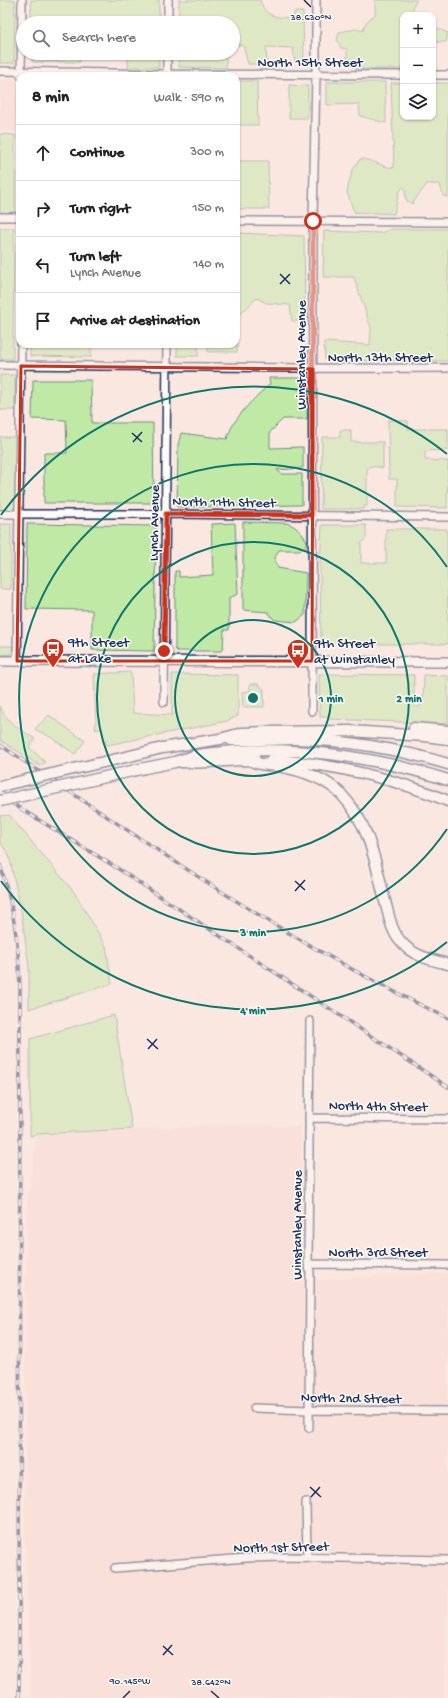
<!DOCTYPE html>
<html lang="en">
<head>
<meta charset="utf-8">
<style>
	:root { --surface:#fff; --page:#f2f2f2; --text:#222; --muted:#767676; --line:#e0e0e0 }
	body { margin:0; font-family:"Gochi Hand",sans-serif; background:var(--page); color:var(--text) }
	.controls { position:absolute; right:12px; top:12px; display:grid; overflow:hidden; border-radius:8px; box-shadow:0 1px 3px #0004 }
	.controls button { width:36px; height:36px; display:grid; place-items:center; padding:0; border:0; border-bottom:1px solid var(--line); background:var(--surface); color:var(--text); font:20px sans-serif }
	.stop { position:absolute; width:12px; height:12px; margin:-9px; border:3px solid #c8321e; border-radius:50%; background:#fff }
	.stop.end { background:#c8321e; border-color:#fff; box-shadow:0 1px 4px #0008 }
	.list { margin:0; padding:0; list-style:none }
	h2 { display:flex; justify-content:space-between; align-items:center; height:52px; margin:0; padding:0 16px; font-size:17px }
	h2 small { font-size:13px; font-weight:400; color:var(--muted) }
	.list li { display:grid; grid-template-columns:26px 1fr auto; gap:12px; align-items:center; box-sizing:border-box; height:56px; padding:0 16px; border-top:1px solid var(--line) }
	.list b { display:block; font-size:15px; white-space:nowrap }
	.list p { margin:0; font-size:13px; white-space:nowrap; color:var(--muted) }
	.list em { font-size:13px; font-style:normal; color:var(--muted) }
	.icon { flex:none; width:22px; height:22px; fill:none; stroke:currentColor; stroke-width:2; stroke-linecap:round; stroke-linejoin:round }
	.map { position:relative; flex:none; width:448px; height:1698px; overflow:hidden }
	.search { position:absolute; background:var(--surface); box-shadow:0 1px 3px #0004; left:16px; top:16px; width:224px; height:44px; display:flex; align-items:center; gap:10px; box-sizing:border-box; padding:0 14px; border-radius:22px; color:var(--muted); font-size:15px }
	.panel { position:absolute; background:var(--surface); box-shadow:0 1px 3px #0004; left:16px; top:72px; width:224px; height:276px; border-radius:12px }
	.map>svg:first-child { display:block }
	.built { fill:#f8dad0 }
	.green { fill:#bfe9a5; stroke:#6d8c82 }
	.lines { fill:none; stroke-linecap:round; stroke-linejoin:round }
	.minor-casing { stroke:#1b2f5e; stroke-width:10 }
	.major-casing { stroke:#1b2f5e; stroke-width:12 }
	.highway-casing { stroke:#1b2f5e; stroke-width:13 }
	.minor { stroke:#fdfcf7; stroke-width:7 }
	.major { stroke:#fdfcf7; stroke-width:9 }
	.highway { stroke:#fdfcf7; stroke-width:10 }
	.rail-casing { stroke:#1b2f5e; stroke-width:3.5 }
	.rail { stroke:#fdfcf7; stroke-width:2; stroke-dasharray:6; stroke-linecap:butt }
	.highway-bridge-casing { stroke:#1b2f5e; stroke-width:13; stroke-linecap:butt }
	.highway-bridge { stroke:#fdfcf7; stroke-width:10 }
	.route { stroke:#c8321e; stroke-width:5 }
	.marked { fill:none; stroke:#c8321e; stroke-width:3; stroke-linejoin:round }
	.ticks { fill:none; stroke:#1b2f5e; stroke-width:1.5 }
	.ring { fill:none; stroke:#0f766e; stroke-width:2 }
	.labels { text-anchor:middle; stroke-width:3; stroke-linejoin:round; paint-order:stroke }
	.street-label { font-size:14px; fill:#1b2f5e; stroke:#fdfcf7 }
	.poi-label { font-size:14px; fill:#1b2f5e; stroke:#fdfcf7; text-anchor:start }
	.ticks-label { font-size:10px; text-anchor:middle; fill:#1b2f5e; stroke:#fdfcf7; stroke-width:3; stroke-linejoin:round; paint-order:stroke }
	.centre { fill:#0f766e; stroke:#fdfcf7; stroke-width:2 }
	.ring-label { font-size:12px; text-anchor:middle; font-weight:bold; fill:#0f766e; stroke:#fdfcf7; stroke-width:3; stroke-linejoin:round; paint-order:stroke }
</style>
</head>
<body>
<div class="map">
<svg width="448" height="1698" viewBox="0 0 448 1698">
	<rect width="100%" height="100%" fill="#fae8e0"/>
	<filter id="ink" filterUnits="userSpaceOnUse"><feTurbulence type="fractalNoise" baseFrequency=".025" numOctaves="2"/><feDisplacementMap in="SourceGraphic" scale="8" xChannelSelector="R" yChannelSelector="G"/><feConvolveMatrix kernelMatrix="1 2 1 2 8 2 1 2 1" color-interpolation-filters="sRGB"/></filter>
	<g filter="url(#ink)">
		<path class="built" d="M0,79L17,80L16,132L0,130Z
			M216,1125L301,1126L302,1280L448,1273V1592L444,1698H31L25,1529L26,1214L37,1134Z"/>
		<path class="green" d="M0,0H15L14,63H0Z
			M31,0H159V23H128V20H80L79,23H31Z
			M179,0H260C266,19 277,17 294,18V12H303L304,65L295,62L293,48L266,47L267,64H248L243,45H233V23H179Z
			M375,0H417C413,4 412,10 414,15H403V69H356L347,58V49L341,48L337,40L339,32L356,29L363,31C364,23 368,19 375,15Z
			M433,28L439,29L448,33L446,42H433Z
			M32,53H79L80,62H32Z
			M128,53H159V67H128Z
			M178,53H226V68L179,67Z
			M236,81H257L258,125H236Z
			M327,82H385L386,123L360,116L359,104L327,105Z
			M391,83H403V117H433V83H448V197L443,196L440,184H427L412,204L406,200L405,189L403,187L399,192L394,214L354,212L347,192L352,171L360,159C372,159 381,167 394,168Z
			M289,85L308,86V118H289Z
			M0,134L15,135V209L12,215H0Z
			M236,161H268L269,209H236Z
			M0,228H14L13,359H0Z
			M391,229H448V361L325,360L324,342L370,345L371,328L354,277H323L324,231L381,233Z
			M236,233L304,236L305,321H292L290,305L266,303L257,298L237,317V352H208V344H236Z
			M30,344H91V357L30,356Z
			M177,344H198V356H177Z
			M0,375H15V410H0Z
			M269,378H303L308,380L307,419H283L270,432V448L303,447V468L277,470L282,474H302V505L177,507L178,445L181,433L227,439C232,419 255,397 270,384Z
			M33,380H91L92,423H153L154,503H44V453H67L66,420L32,419Z
			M388,420L408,421V429H448V450L425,451V460L448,461L447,508L397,507V479H389Z
			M340,430H351V442H383V468L370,466L367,470V506H364V509H321L322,437H340Z
			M0,437H16L15,506L12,511H0Z
			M243,522L287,523C296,526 302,533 307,541L305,548L298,550H279C275,556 273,561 278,568L306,573L305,615L296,622L274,620L268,612L243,610Z
			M235,523L238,594L229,598V630H224L223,649L221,651H177L175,649V571H179V577L213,575L211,524Z
			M0,524H11V589H0Z
			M27,524L156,526L154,651L92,650V610L26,609Z
			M322,525H366V538L361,544V563H386V529H447L448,644H321L320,564Z
			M0,646H13V654L0,655Z
			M131,672L133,713L172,715V674L238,675V716L227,721L107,745L101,728L96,730L95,728L96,721L94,674Z
			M319,674L414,675V707H419L423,702L424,675L448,676V724L329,719L328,717H320Z
			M250,684H258L264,689V707H243L242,692L250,691Z
			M0,706C5,722 22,730 35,739L29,747L45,762L40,766L0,740Z
			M49,715L85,741L75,754L52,738L35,729Z
			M9,815L74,892L106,946L112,984L29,1009V967L21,910L9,855L0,842V816Z
			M114,1015L132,1129L37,1134L30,1136V1039Z"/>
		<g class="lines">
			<g class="minor-casing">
				<path id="minor" d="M168,23V0
					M0,71L167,74L403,75
					M433,75H448
					M21,76L22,0
					M167,76V53
					M0,217H20
					M236,221L448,222
					M0,365C149,366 299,369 448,368
					M0,514H166L448,517
					M17,661L21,344
					M164,702L167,344
					M312,711L313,221L316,73V0
					M309,1118L448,1119
					M308,1264L448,1265
					M254,1408L308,1410L448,1411
					M309,1428L310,1271L308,1264L310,1021
					M306,1502L307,1557
					M115,1568L247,1558L284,1557L448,1560"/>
			</g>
			<g class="major-casing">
				<path id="major" d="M0,661L448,662"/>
			</g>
			<g class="highway-casing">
				<path id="highway" d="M414,728L448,731
					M231,740C252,741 273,739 295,739C347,740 398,749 448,764
					M130,756L162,748L220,739L242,733L267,732L350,731L425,736L448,739
					M249,760C259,765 267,765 278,766C301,770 324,777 341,794C370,824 375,862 385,901C389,915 391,932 402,943C413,956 432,960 448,964
					M271,760C326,762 397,779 448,801
					M181,762C206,764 230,759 255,760
					M145,768C155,766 165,764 175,762C185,759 194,755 204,754C287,744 369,755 448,780"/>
			</g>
			<use href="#minor" class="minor"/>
			<use href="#major" class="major"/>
			<use href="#highway" class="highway"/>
			<g class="rail-casing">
				<path id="rail" d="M0,745C146,842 289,944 448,1018
					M0,796L117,868L448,1087
					M0,865C14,906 19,946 20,989L19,1698"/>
			</g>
			<use href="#rail" class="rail"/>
			<g class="highway-bridge-casing">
				<path id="highway-bridge" d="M0,786L130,756
					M0,801L145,768"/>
			</g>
			<use href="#highway-bridge" class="highway-bridge"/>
		</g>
	</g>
	<g class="lines" filter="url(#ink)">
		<path class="route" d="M164,651L166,514L312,515L313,221"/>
	</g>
	<path d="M0 0H448V1698H0ZM21,366L313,369L312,661H17Z" fill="#fae8e0" fill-opacity=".55" fill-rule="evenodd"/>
	<path class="marked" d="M21,366L313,369L312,661H17Z"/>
	<path class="ticks" d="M304,0L311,7M280,274L290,284M280,284L290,274M132,433L142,442M133,442L142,432M295,881L305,890M295,891L305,880M147,1039L158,1049M148,1049L157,1039M310,1487L321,1497M311,1497L320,1487M163,1646L173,1655M163,1655L172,1645M211,1691L219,1698M123,1698L130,1691"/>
	<g class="ring">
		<circle cx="253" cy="698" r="78"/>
		<circle cx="253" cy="698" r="156"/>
		<path d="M447 829A234 234 0 1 1 447 567"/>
		<path d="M447 942A312 312 0 0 1 1 881M1 515A312 312 0 0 1 447 454"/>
	</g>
	<defs>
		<g id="bus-pin" transform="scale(1.15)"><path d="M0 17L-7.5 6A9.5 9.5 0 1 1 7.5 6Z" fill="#c8321e" stroke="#fdfcf7"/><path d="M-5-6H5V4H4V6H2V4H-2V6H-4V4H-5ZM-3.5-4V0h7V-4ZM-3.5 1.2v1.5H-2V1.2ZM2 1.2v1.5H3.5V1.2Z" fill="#fff"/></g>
	</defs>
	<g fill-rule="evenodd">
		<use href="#bus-pin" x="53" y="649"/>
		<use href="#bus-pin" x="298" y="650"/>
	</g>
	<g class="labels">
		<g class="street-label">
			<text x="310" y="66">North 15th Street</text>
			<text transform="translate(300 355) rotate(-90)" y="5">Winstanley Avenue</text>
			<text x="380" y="361">North 13th Street</text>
			<text transform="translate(224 501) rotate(1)" y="5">North 11th Street</text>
			<text transform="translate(153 523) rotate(-89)" y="5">Lynch Avenue</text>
			<text transform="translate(378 1105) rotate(1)" y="5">North 4th Street</text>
			<text transform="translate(296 1225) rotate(-90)" y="5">Winstanley Avenue</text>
			<text x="378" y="1256">North 3rd Street</text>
			<text transform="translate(351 1397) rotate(1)" y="5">North 2nd Street</text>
			<text transform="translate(281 1546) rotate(-1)" y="5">North 1st Street</text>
		</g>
		<g class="poi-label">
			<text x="68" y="646">9th Street<tspan x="68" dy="16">at Lake</tspan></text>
			<text x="314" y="647">9th Street<tspan x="314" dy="16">at Winstanley</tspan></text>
		</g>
	</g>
	<g class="ticks-label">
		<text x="311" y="20">38.630°N</text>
		<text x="130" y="1684">90.145°W</text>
		<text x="211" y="1685">38.642°N</text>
	</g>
	<circle cx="253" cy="698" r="6" class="centre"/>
	<g class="ring-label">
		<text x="331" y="702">1 min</text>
		<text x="409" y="702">2 min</text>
		<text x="253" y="936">3 min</text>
		<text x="253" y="1014">4 min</text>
	</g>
</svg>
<div class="controls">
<button>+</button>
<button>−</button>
<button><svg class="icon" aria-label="layers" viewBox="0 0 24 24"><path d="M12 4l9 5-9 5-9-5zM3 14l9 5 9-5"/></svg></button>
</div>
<div class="stop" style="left:313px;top:221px"></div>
<div class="stop end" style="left:164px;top:651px"></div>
<div class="search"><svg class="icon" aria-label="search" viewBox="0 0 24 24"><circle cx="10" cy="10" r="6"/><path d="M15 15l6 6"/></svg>Search here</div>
<section class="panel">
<h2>8 min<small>Walk · 590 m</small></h2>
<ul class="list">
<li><svg class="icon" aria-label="ahead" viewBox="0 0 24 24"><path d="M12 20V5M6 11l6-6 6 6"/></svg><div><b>Continue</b></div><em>300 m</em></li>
<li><svg class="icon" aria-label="right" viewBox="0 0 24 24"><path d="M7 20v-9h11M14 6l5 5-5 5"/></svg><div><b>Turn right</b></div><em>150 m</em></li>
<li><svg class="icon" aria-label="left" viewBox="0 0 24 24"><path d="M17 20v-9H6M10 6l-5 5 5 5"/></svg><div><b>Turn left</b><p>Lynch Avenue</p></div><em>140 m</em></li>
<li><svg class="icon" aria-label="arrive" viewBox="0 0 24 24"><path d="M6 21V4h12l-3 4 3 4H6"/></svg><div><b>Arrive at destination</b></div></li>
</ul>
</section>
</div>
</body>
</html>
